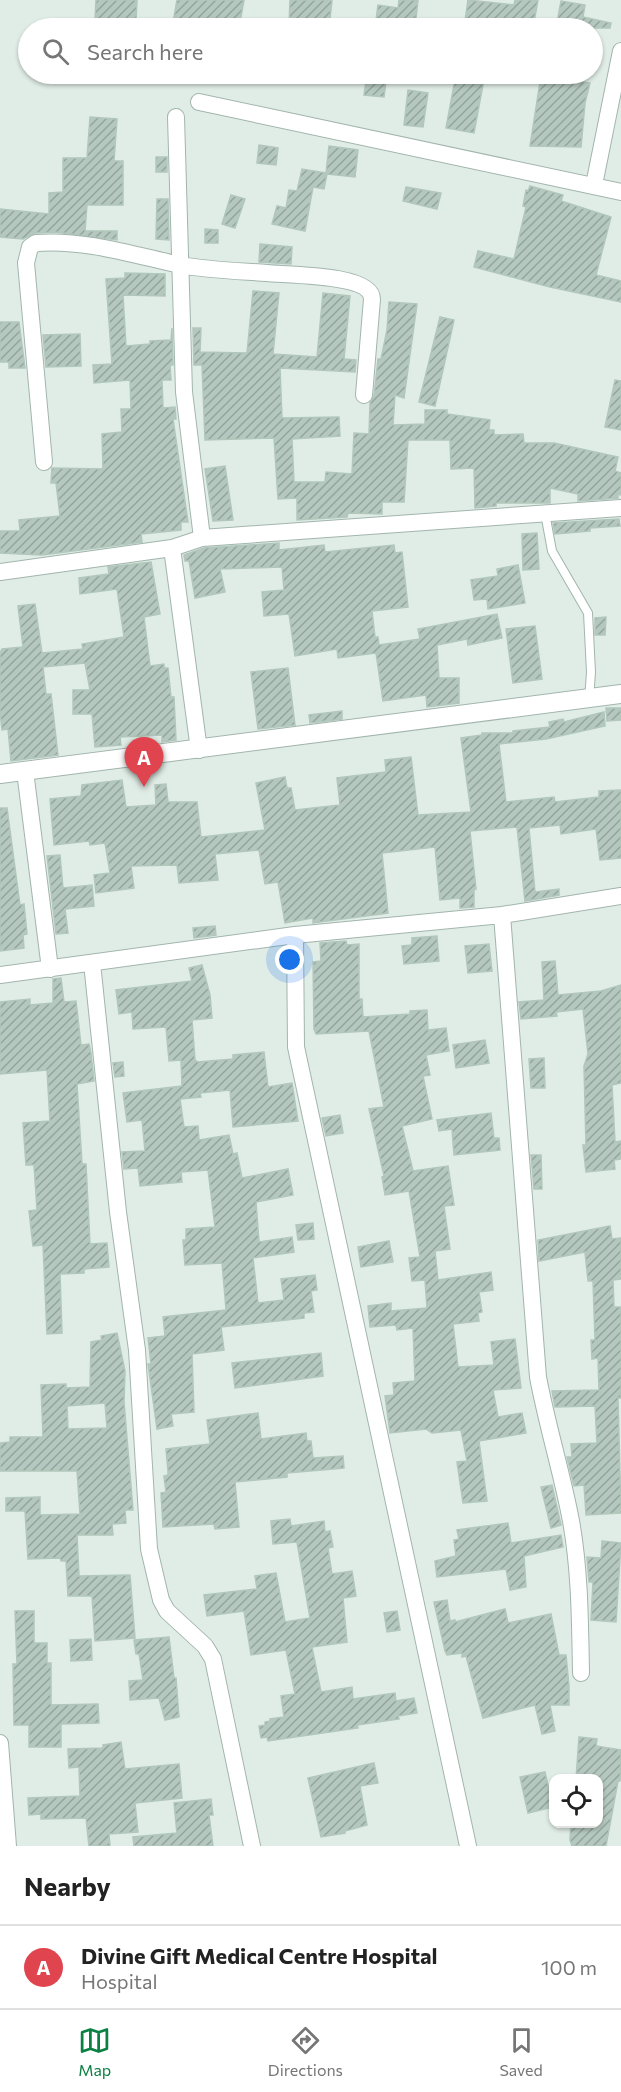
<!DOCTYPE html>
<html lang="en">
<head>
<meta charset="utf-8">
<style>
	:root { --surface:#fff; --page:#f6f6f6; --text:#222; --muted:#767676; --line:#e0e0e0; --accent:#0b8043 }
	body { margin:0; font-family:Commissioner,sans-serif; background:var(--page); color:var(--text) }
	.controls { position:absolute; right:18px; bottom:18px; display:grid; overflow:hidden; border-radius:12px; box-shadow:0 2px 4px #0004 }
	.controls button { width:54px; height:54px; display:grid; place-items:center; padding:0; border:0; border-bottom:2px solid var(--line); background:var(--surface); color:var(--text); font:30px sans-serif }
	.you { position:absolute; left:290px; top:960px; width:21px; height:21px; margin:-15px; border:4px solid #fff; border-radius:50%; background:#1a73e8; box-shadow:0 0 0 9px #1a73e833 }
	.badge { display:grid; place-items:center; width:39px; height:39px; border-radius:50%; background:var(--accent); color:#fff; font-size:20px; font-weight:700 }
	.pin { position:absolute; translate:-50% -50px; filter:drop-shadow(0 2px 3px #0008) }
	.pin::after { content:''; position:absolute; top:32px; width:21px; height:18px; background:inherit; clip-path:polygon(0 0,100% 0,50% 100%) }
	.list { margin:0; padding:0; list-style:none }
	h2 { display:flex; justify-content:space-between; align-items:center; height:78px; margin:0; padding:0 24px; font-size:26px }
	h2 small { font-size:20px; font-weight:400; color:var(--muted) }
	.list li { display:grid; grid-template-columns:39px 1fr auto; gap:18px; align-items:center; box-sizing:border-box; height:84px; padding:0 24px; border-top:2px solid var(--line) }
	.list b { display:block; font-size:22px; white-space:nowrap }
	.list p { margin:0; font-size:20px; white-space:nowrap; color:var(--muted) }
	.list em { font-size:20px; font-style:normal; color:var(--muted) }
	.icon { flex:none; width:33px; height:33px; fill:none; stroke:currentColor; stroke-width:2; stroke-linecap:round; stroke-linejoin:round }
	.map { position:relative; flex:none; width:621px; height:1846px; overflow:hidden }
	.search { position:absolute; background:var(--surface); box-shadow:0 2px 4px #0004; left:18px; right:18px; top:18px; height:66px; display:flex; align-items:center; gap:15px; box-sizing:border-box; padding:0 21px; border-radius:33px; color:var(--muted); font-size:22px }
	.sheet { height:162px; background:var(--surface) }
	nav { display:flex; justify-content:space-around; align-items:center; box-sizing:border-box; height:84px; border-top:2px solid var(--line); background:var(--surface); font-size:16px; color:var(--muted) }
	nav a { display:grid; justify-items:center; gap:3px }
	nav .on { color:var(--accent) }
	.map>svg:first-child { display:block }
	.building { fill:url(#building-hatch); stroke:#b2c7bc; stroke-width:1.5; fill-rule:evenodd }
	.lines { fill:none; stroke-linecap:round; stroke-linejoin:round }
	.service-casing { stroke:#a2b5ad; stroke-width:10 }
	.minor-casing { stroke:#a2b5ad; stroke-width:18 }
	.tertiary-casing { stroke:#a2b5ad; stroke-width:20 }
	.service { stroke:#fff; stroke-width:8 }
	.minor { stroke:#fff; stroke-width:16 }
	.tertiary { stroke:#fff; stroke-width:18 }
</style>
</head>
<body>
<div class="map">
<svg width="621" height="1846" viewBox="0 0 621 1846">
	<defs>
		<pattern id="building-hatch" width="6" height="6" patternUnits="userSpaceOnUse" patternTransform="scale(1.5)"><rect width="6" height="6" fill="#b5c8bf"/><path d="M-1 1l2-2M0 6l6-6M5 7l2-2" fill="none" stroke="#93a49c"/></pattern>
	</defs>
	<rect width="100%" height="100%" fill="#e0ede6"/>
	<path class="building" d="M96,0H137L136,23H133L132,28H114L115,21L95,19Z
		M177,0H244L239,28L202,25V28H172Z
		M290,0H332L329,28L306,26V28H289Z
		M399,0H418L415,28H375L378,5L398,8Z
		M468,0L514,5L515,0H538L533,28H464Z
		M561,1L585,5L583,17L611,23L610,28H556Z
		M367,74H387L384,97L364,95Z
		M456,74H485L474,133L446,128Z
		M547,74H562L561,78L590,83L585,103L581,147L530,146L540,82H545Z
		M408,90L428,93L423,127L404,125Z
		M90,117L117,119L114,161H123V205H87L85,231H117V240L55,232L35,233L23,239L0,237V209L49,214V193L63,192V158H87Z
		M259,145L278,148L276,165L257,163Z
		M329,146L358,150L355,177L327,174L324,189L313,187L305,231L272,224L277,206L286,208L289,190L297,191L302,169L326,173Z
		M156,157H167V172H156Z
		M530,186L563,195L561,201L611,217L596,275L621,281V302L550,287L474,267L478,251L514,259L526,207L523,206L526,190L528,191Z
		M406,187L441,193L437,209L403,201Z
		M231,195L245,199L235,228L222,224Z
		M157,199H168L169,240L156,239Z
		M205,229L218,230V243H205Z
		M260,244L292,247L291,264L259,262Z
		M125,273L165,274V296L123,295L126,346L150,344V341L171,340L172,328L173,365H170L171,380H162L163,408L175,407L176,419H173L188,522H181V530L141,534L142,542L42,555L0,553V531H20L19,520L60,516L56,483H51L52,468L103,469L102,434L122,432L121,409H131L130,380L94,383L93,365L112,364L106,279L125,278Z
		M253,291L279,293L273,354L317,357L323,293L350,296L344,359L356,360L355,372L280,368L282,418L339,417L340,436L292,439L294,482H325L326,472L352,474L354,433L369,434L370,403L374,396L378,359H381L387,330L389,302L417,304L404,398L395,395L393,425L425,424V410H447V414L490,420L489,430H494V435L523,434L524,443H554L618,457L615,471L621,473V495L618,494V498L578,501V494L550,488V503H496V506L475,508L474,468L451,469L450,440H408L404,502H382V514L348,513L347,517L297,520V498L278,499L274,438L205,440L202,365H194L193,328H201L200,352L247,353Z
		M440,317L454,320L435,406L419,402Z
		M0,322H19L25,368H9V362H0Z
		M80,334L81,366L46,367L43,335Z
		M615,380L621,381V430L605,427Z
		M225,466L233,520L213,521L205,469Z
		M619,519L620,526L590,528V531L555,534L553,523Z
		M537,533L539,569L523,570L522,534Z
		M279,543V550L324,545L325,552L394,545L395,553L402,552L408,607L372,611L375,637H378L379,645L420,639L418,629L497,614L502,638L468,645L467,639L437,645L439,678H459V703L427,707L426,695L383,701L376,653L338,658L337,649L295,656L289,614L264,616L262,592L284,590L282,567L220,569L225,592L195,598L189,561H185L184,555L204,548Z
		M151,562L160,614L144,617L150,666L164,664V668H168L171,697H174L176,740L162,742V735L120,737L121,745L95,747L92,714H73V690H90L85,663L43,667L46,694H51L58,755L11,761L8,729L2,730L0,712V653L2,649L23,647L18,606L35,604L42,653L83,649L82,644L124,637L117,589L80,594L79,578L109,574L108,567Z
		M518,565L525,603L488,609L487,599L474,600L471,580L498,576L497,569Z
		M606,617L605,635H595V618Z
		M535,626L542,679L513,683L506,629Z
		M288,668L295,725L258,729L251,672Z
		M606,708H621V720L607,721Z
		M342,711V719L310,723L309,715Z
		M604,712L605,726L546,739L499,744L506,802L554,797L555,802L599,797V791L621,790V858L600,860L596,829L561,834L560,825L529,828L535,892L559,889V895L525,901L517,827L470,831L476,889L474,890V907L460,908V898L440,900L435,847L382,853L388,913L313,923V918L285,923L278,882L265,884L259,850L215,854L218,880L179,883L177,865L131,866L134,888L96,893L94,875L110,873L105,843L90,845L89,841L54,845L50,799L81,796L82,785L122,780L126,807L156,805L155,785L166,784L168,802H197L201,837L265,830L256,783L285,777L287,788H291L295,810L340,805L337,778L386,772L385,760L411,757L418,815L471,812L461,738L482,735V733H513V731L550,727L549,722L563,719L564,722Z
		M0,808H7L20,905L24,904L27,934L23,935L24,948L0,951Z
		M60,855L63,888L92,885L94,906L65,909L68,933L56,934L47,856Z
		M215,926L216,935L194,938L193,928Z
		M437,936L439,961L404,964L402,946L412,945V938Z
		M346,941L347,945L359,944V999H362L363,1017L410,1014V1011L427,1010L428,1030L446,1028L449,1051L426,1055L430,1075L423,1076L432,1119L402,1126L413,1171L448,1166L454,1205L444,1206L450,1249L435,1251L438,1280L491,1272L493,1290L479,1292L482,1312L478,1313L479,1321L453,1324L458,1367L494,1365L491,1342L515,1339L521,1388L493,1390L498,1417L522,1413L526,1433L479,1441L487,1501L463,1503L457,1462L467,1461L461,1430L432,1433L426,1429L390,1433L385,1396L394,1395L393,1383L415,1381L413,1328L397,1330L396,1325L370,1327L368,1306L391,1303V1311L427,1308L425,1280L412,1281L409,1258L420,1257L409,1191L385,1195L382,1177L384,1176L369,1109L384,1107L369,1031L316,1034L314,1029L313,962L321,961L320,943Z
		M489,944L492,971L468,973L465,946Z
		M555,961L558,995L601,991L621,985V1083L612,1085L615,1142L621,1141V1159L614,1160L615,1169L586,1172L583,1145H586L584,1066L588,1054L583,1009L556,1012L557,1016L521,1019L519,1002L544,1000L542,962Z
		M202,965L210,995L212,1018L192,1020L195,1060L198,1062L233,1059V1055L264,1052L268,1087L292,1083L298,1121L233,1127L230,1090L200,1093L201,1097L180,1099L184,1127L198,1126L199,1140L229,1135L233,1154L237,1153L242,1178L288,1169L293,1195L256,1202L259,1242L292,1237L294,1252L253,1258L258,1303L284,1300L281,1279L315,1275L317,1290L311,1291L314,1312L304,1313V1318L221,1327L224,1350L192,1354L194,1412L171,1414L173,1426L157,1429L148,1364H151L148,1338L165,1336L163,1317L226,1310L225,1297L222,1263L185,1265L183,1240H186V1229L215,1227L208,1170L181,1172L182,1182L140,1186L138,1168L124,1169L122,1152L145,1151L142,1120L127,1122L123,1093L182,1086L181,1060L169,1061L166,1027L133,1029L132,1012L119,1014L116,990L192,981L189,968Z
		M61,978L64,1002L76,1001L81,1045L89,1044L91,1053L94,1081L77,1084L82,1164H86L90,1244L107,1243L109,1267L84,1269V1273L60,1274L62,1333L47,1334L43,1245L33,1246L29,1211L37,1210L34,1165H26L23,1123L50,1121L47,1070L0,1074V1002L30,999V1005L53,1003V979Z
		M485,1040L489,1063L456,1068L453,1045Z
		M544,1058L545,1088H531L529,1059Z
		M123,1062L124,1076L115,1077L113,1063Z
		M491,1113L494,1138H499L500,1150L454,1155L452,1129L439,1131L437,1120Z
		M340,1115L343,1133L326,1136L322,1118Z
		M531,1155H541L542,1189H534Z
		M313,1223L314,1239L298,1240L296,1225Z
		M610,1226L612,1239L621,1238V1279L613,1280L614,1307H621V1398H618L621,1513L586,1515L584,1485L574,1486L567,1457H572L571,1444L597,1443L595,1406L555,1407L552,1391L599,1390L598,1358L592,1359L591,1340H595L593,1281H588L585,1252L539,1261L538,1240Z
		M389,1241L393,1262L361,1267L358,1247Z
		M117,1333L125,1371L124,1402L133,1510H125L126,1523L112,1524L113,1535H77L79,1576L130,1575L135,1638L95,1641L92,1596H68L66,1561H61L60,1558L28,1559L25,1511H6V1498L40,1497V1515L80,1514L77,1471H0V1443L10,1442V1437H43L41,1385L66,1384V1388L90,1387L91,1342L102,1340L101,1336ZM105,1403L107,1428L68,1429L67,1406Z
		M321,1353L323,1376L235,1388L232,1363Z
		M258,1413L261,1439L306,1433L307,1441H311L313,1458L343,1456L344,1468L287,1473V1477L235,1482L239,1527L215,1529L214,1524L163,1527L161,1493L166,1492L164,1476L168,1475V1471L166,1449L210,1444L207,1420Z
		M552,1485L561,1525L551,1528L541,1487Z
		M290,1519L291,1526L324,1521L325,1532L330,1531L333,1547L328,1548L332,1574L352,1571L356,1596L343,1598L347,1642L312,1647L321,1692L352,1687L353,1699L395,1693L396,1701L414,1698L417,1713L398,1716L399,1719L357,1725L358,1728L268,1741L267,1737L261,1738L259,1726L265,1725V1722L270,1721V1719L284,1717L281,1696L295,1694L286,1650L251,1655L244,1611L207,1616L204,1595L257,1589L255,1576L276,1573L285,1622L310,1618L297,1542L273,1544L271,1521Z
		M508,1523L511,1543L561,1535L563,1547L524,1556L526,1587L510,1590L506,1569L437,1577L435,1561L456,1556L454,1540L459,1539L457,1530Z
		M602,1541L621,1543L616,1622L591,1620L593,1582H589L587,1557L601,1558Z
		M447,1600L450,1621L455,1620V1622L505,1609L508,1623L551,1614L559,1655H566L569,1686V1705H550L555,1731L542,1734L535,1705L483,1718L466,1656L462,1657V1653L447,1655L445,1651L434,1602Z
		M15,1611H34V1643H47V1663H51V1705L98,1704L99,1723L61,1724V1747H29V1725H14L13,1664H17Z
		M397,1611L400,1630L387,1632L384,1613Z
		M169,1637L174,1678H176L179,1717L165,1720L159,1698L130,1700L129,1681L143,1680L139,1654H136L134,1640Z
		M91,1639L92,1660L71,1661L70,1640Z
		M579,1737L597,1739L596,1746L621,1750L620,1781H618L606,1846H572L570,1840L571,1824H598L601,1779H576Z
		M121,1742L125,1769L179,1764L182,1798L135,1803L138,1832L109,1834L110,1846H89L86,1818L41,1819V1814L29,1815L28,1798L80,1796L79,1767L69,1768L68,1749L103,1748V1745Z
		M374,1763L378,1783L360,1786L367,1825L345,1831V1833L321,1837L308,1778Z
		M545,1772L553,1807L528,1813L520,1777Z
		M211,1799L213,1815H209L213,1846H134L133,1837L177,1833L174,1803Z"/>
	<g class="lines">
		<g class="service-casing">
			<path id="service" d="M545,513L552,551L588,613L591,672L589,700"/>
		</g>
		<g class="minor-casing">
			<path id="minor" d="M199,102L621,192
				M176,117L184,392L202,538
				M594,185L621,51
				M44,462L26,263L30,247L36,243C84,239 134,255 180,265C208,270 239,271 267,273C287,275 372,274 372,299L364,395
				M172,548L199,750
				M0,572L172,548L202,538L621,508
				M25,771L50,969
				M502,915L538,1377C547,1425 562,1473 571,1521C580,1571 580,1622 581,1673
				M295,935L296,1047L468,1846
				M92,963L118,1212L137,1350L149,1549L161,1600L167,1611L205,1646L213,1659L252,1846
				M0,975L295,935L502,915L621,896
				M0,1743L8,1846"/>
		</g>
		<g class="tertiary-casing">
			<path id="tertiary" d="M0,774L621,694"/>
		</g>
		<use href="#service" class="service"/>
		<use href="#minor" class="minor"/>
		<use href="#tertiary" class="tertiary"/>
	</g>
</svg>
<div class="controls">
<button><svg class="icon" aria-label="locate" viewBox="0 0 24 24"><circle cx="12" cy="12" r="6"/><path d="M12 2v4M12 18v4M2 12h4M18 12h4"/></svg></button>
</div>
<div class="you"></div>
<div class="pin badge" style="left:144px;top:787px;background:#e0444e">A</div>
<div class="search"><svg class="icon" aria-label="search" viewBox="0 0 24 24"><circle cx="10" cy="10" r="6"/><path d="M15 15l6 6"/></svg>Search here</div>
</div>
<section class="sheet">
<h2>Nearby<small></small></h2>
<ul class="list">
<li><span class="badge" style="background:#e0444e">A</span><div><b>Divine Gift Medical Centre Hospital</b><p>Hospital</p></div><em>100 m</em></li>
</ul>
</section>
<nav>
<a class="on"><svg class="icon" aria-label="map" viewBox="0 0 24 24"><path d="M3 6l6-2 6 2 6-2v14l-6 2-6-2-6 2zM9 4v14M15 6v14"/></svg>Map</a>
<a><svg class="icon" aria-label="directions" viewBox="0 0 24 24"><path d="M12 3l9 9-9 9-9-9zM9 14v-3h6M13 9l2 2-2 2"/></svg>Directions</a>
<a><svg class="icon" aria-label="saved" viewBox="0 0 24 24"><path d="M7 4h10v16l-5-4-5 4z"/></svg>Saved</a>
</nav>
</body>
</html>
